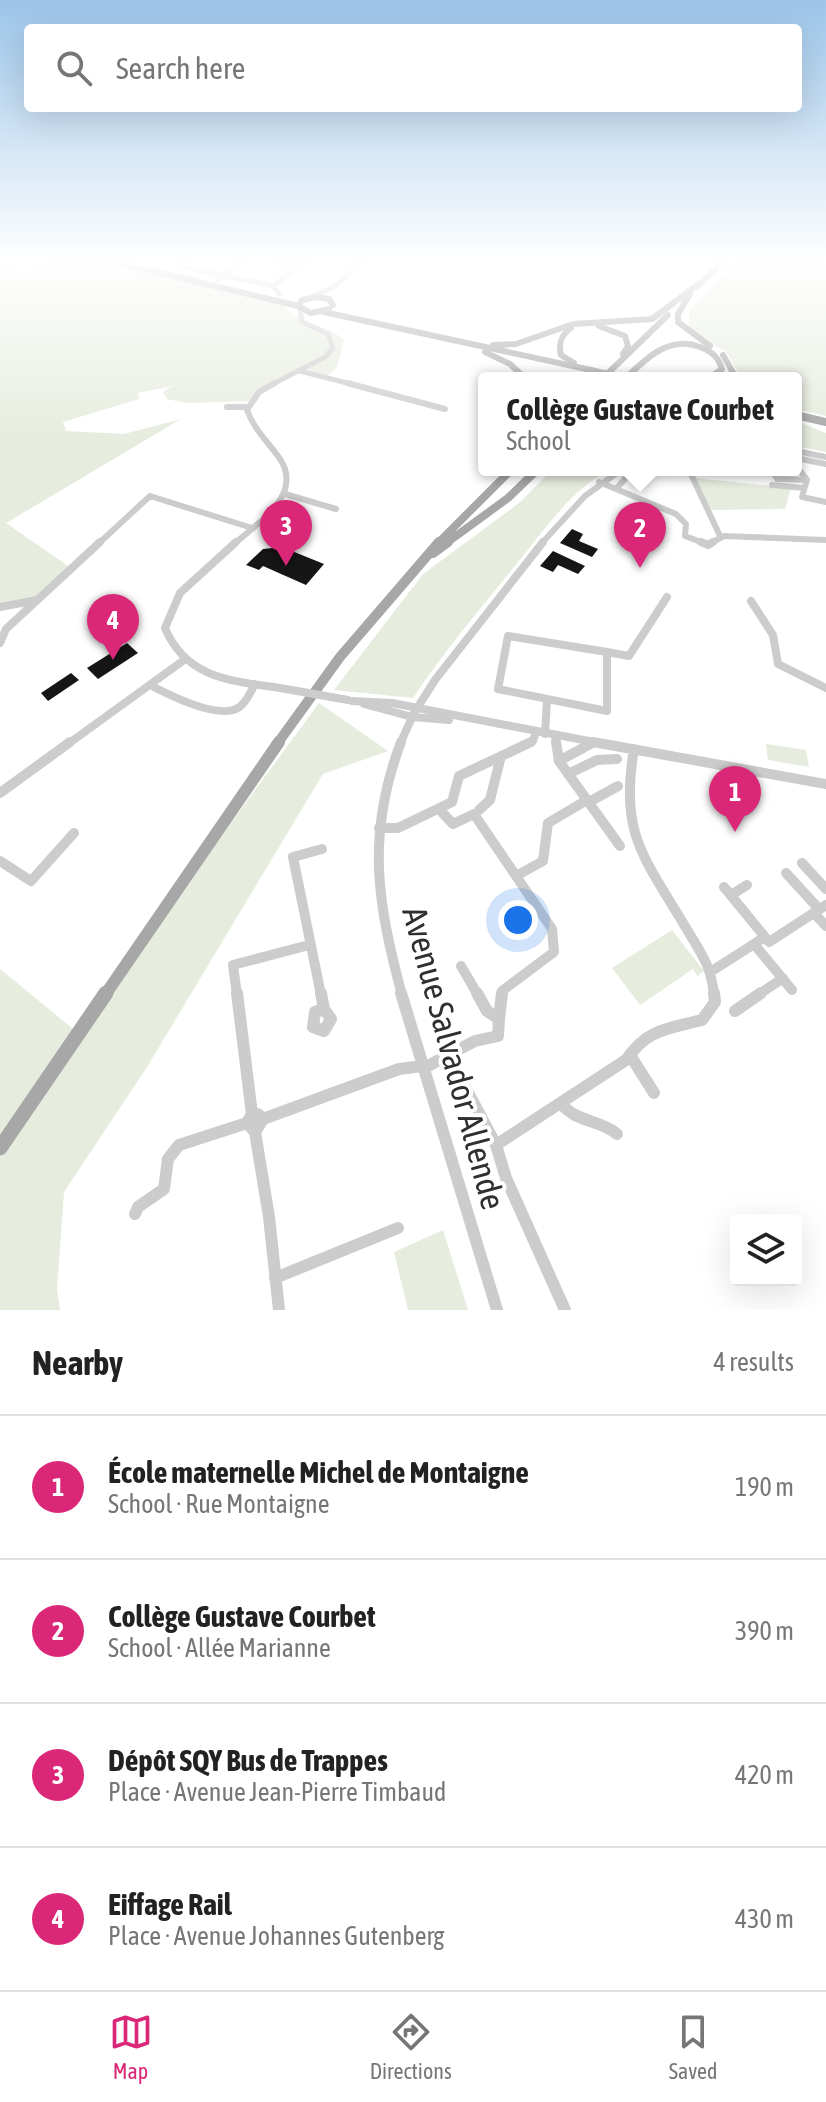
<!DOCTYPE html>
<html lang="en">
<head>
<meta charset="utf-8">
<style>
	:root { --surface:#fff; --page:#f2f2f2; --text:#222; --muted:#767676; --line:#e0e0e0; --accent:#db2777 }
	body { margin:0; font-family:"Asap Condensed",sans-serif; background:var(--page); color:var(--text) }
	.controls { position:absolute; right:24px; bottom:24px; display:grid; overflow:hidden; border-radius:8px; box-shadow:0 8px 32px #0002 }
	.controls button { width:72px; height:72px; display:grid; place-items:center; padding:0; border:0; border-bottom:2px solid var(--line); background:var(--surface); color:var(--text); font:40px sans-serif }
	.you { position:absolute; left:518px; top:920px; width:28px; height:28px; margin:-20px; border:6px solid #fff; border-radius:50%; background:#1a73e8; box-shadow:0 0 0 12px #1a73e833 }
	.badge { display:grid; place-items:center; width:52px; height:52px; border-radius:50%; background:var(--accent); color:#fff; font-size:26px; font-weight:700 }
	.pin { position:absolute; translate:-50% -66px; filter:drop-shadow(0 2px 4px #0008) }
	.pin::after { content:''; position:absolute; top:42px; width:28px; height:24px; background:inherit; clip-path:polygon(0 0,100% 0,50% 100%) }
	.popup { position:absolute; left:478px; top:372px; width:324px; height:104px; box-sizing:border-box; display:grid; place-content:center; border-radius:8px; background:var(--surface); filter:drop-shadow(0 2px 6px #0005); font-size:26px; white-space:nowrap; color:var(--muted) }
	.popup b { font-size:30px; color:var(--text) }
	.popup::after { content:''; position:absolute; left:50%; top:100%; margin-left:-16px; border:16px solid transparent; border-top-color:var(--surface) }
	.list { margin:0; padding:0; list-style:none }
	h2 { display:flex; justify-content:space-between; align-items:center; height:104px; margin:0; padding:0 32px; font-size:34px }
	h2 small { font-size:26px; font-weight:400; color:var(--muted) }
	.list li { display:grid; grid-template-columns:52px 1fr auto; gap:24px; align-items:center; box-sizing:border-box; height:144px; padding:0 32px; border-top:2px solid var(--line) }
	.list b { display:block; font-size:30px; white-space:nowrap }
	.list p { margin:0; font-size:26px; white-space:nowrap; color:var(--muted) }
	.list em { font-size:26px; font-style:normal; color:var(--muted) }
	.icon { flex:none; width:44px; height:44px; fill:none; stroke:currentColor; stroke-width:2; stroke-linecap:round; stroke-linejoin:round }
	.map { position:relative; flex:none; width:826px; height:1310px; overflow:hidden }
	.search { position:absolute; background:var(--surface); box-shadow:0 8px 32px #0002; left:24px; right:24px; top:24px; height:88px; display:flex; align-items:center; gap:20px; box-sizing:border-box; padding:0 28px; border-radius:8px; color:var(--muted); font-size:30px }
	.sheet { height:680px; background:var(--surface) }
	nav { display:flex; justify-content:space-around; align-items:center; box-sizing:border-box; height:112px; border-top:2px solid var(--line); background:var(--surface); font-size:22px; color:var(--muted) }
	nav a { display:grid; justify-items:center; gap:4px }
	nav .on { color:var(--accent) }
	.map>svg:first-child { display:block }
	.green { fill:#e6ecde }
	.building { fill:#161616 }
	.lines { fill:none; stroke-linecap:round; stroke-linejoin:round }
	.minor-far4 { stroke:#ccc; stroke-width:5 }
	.minor-far3 { stroke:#ccc; stroke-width:6 }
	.minor-far2 { stroke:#ccc; stroke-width:8 }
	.minor-far1 { stroke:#ccc; stroke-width:10 }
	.minor { stroke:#ccc; stroke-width:12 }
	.major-far4 { stroke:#a7a7a7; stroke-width:6 }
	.major-far3 { stroke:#a7a7a7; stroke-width:8 }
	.major-far2 { stroke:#a7a7a7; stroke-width:10 }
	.major-far1 { stroke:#a7a7a7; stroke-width:12 }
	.major { stroke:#a7a7a7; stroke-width:15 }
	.minor-bridge { stroke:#ccc; stroke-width:8 }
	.major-bridge { stroke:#a7a7a7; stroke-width:6 }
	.labels { text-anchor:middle; stroke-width:8; stroke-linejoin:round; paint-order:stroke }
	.near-street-label { font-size:34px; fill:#2f2f2f; stroke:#fff }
</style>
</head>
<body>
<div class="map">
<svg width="826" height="1310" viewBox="0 0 826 1310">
	<rect width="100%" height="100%" fill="#fff"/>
	<path class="green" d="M58,258H92L282,302C294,325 328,324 344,340L337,367L327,376L303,368L251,401L187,403L167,399L163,392L172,386L138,393L139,399L63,422L66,431L124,434L181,419L6,523L71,568L38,599L0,605V265L26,273Z
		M740,258H826V416L796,409V378H742L725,351L701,338L689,327V310Z
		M796,421L826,433V452L796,446Z
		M552,470H609C572,489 545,529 519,561C482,606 445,650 413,698L334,690L423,574L519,503Z
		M694,478L791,488L785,509L711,510Z
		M319,703L388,751L323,774L147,1067L64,1192L57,1289L60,1310H0V969L77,1032Z
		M766,744L806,750L809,767L768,760Z
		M672,930L704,971L697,976L693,969L640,1005L612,968Z
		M443,1230L468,1310H408L394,1252Z"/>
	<path class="building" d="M572,529L583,534L579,541L598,549L592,557L560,543Z
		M282,547L324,564L306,585L263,566L259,570L246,565L263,549Z
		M553,551L585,566L578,574L558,565L553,572L540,566Z
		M127,643L138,653L98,679L87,668Z
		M71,673L79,680L48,701L41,693Z"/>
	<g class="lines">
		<path class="minor-far4" d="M190,258L178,266L273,286L279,294
			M343,258L361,262
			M273,261L299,266
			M217,280L248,258
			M273,286L309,258
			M312,297L337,285L365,258
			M300,371L355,385
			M271,385L325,357L333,348L328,334L302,322L300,309"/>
		<path class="minor-far3" d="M347,383L445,409
			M227,407H248
			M796,451L826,457
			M796,458L826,464
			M796,465L807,480L802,497L826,502
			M689,470L720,536
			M772,470L777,479L807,480
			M599,482L676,514L686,524L685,536L706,544
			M772,485L804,488
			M616,489L630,473L637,470
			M285,494L336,509
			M98,544L150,496L252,528
			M234,544C259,522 306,493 278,456C266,440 254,429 247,410L259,392L275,383
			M541,544L585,496L621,470
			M709,544L724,536L826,540"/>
		<path class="minor-far2" d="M236,542L180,593L165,628C187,681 236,681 286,689
			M701,542L708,545L713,542
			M751,601L773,635L778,664L826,688
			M0,607L37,600
			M508,636L607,652V711L498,689Z
			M0,643L6,629L100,542
			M607,652L629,656L667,597
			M150,685C169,695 215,718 236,709C245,705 250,693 255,684
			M352,701L392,703L604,744
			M364,704L412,717L449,720
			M545,734L547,701
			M555,736L556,744
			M68,744L184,660
			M400,744L414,713L435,680L543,542
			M526,744L533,741L536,732
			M590,744L594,742"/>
		<path class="minor-far1" d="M401,742C366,835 377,902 402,995
			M556,742L559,761
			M593,742L826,784
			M594,742L559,761L620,846
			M634,749C619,835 645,858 686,928C701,953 711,965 714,995
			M568,774L597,760L617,759
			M0,793L70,742
			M589,802L618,786
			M439,809L453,824L474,814L552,929L554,952L502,991V995
			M479,810L490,800L501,756
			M379,828H398L452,802L459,776L531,742
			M0,861L31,881L74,833
			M802,863L826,889
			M786,873L819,909
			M516,876L543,861L548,823L587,800
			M724,887L765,937
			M731,895L747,885
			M814,913L826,926
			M754,944L792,990
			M461,966L478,995
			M715,969L765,937L769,942L826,905
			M237,995L233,965L309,945
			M321,995L293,857L322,849
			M758,995L783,978"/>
		<path class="minor" d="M237,993L252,1114
			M321,993L324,1009
			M401,993L497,1310
			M324,1009L331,1019L324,1031L313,1027L315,1012Z
			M735,1011L761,993
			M499,1019L502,993
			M448,1055L475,1041L498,1036L499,1019L487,1011L477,993
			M630,1055L654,1093
			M561,1103C576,1123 599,1119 617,1134
			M252,1114H258L263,1119L255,1132L247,1123Z
			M263,1119L399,1069L430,1065L448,1055L496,1145L626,1060C647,1029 667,1029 702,1020L715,1002L714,993
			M255,1132L269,1217L279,1310
			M496,1145L506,1178L565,1310
			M135,1214L138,1207L164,1189L168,1159L179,1145L247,1123
			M275,1278L398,1228"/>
		<path class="major-far4" d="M98,258L298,306
			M697,287L726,258
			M690,294L678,314V322L710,346
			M298,306L302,300L315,297L329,299L333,305
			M298,306L311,313L329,309
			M324,312L591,370
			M599,326L625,336L628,346L623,354
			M571,328C561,335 558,343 561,355L574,363
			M493,345L516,344L573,324L652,319L700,283
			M485,352L510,364L525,378
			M723,355L736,378
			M603,378L668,315
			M626,378C646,358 670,335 700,347C713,352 718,357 722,369L709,378"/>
		<path class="major-far3" d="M796,415L826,422
			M437,544L511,470
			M445,544L508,498L537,470"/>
		<path class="major-far2" d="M433,553L448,542
			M277,744L340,657L439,542"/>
		<path class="major-far1" d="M105,995L279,742"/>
		<path class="major" d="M0,1148L106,993"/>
		<path class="minor-bridge" d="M286,689L348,700"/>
		<path class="major-bridge" d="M591,370L625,378"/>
	</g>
	<linearGradient id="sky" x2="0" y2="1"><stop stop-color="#9cc5e9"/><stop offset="0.59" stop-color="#fff"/><stop offset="1" stop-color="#fff" stop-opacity="0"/></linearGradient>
	<rect width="826" height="441" fill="url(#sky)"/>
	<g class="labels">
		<g class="near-street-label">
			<text transform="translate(454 1058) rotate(75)" y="12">Avenue Salvador Allende</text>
		</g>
	</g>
</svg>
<div class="controls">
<button><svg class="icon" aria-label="layers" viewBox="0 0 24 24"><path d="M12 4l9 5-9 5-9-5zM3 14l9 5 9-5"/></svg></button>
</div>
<div class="you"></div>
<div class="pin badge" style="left:735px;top:832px">1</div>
<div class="pin badge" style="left:640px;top:568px">2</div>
<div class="popup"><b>Collège Gustave Courbet</b>School</div>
<div class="pin badge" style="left:286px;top:566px">3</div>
<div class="pin badge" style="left:113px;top:660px">4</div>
<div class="search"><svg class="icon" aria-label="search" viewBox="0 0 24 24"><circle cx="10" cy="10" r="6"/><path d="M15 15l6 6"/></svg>Search here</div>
</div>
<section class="sheet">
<h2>Nearby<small>4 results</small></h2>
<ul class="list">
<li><span class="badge">1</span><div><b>École maternelle Michel de Montaigne</b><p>School · Rue Montaigne</p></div><em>190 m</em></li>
<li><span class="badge">2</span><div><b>Collège Gustave Courbet</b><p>School · Allée Marianne</p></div><em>390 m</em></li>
<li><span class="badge">3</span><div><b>Dépôt SQY Bus de Trappes</b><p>Place · Avenue Jean-Pierre Timbaud</p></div><em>420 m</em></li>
<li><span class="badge">4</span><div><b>Eiffage Rail</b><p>Place · Avenue Johannes Gutenberg</p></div><em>430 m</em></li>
</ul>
</section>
<nav>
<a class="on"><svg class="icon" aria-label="map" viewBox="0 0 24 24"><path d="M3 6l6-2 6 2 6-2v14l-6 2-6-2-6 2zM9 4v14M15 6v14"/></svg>Map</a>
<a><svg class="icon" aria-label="directions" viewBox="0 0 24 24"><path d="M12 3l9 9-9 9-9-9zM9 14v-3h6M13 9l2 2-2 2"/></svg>Directions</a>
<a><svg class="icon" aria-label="saved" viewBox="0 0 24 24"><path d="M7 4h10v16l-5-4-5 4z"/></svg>Saved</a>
</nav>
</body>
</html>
